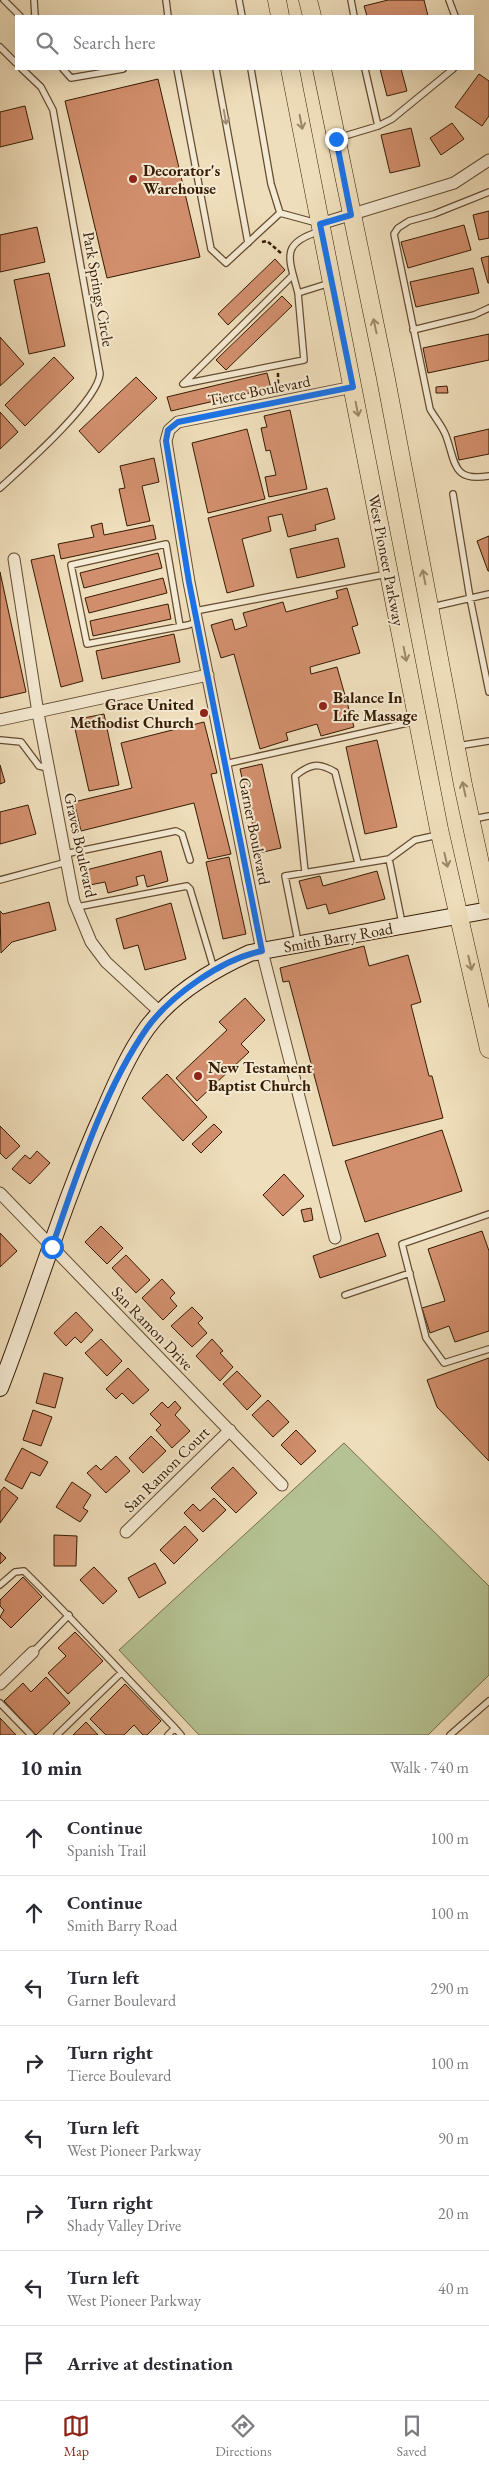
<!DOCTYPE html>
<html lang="en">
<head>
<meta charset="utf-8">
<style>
	:root { --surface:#fff; --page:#f2f2f3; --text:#2b2b33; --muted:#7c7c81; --line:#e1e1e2; --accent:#8f2418 }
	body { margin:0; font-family:"EB Garamond",serif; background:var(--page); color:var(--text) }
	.stop { position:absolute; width:15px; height:15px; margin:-11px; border:4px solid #1a73e8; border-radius:50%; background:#fff }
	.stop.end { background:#1a73e8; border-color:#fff; box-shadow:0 1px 5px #0008 }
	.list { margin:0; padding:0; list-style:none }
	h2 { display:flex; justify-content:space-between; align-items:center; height:65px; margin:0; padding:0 20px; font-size:21px }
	h2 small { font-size:16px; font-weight:400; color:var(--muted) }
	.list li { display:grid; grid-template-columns:32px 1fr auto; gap:15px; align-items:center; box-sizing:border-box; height:75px; padding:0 20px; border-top:1px solid var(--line) }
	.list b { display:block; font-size:19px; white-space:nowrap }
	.list p { margin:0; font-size:16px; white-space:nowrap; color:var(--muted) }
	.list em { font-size:16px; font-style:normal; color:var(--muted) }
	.icon { flex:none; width:28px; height:28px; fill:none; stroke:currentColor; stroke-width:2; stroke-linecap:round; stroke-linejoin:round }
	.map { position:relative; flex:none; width:489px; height:1735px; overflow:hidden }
	.search { position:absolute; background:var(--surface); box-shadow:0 5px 20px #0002; left:15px; right:15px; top:15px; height:55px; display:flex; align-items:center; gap:12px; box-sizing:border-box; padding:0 18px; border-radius:0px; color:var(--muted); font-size:19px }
	.sheet { height:665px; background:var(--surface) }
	nav { display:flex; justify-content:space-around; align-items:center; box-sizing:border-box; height:70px; border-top:1px solid var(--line); background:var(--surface); font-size:14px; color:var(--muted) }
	nav a { display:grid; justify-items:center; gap:2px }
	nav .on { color:var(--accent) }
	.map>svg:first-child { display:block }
	.green { fill:#b5c293; stroke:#766e4b }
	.building { fill:#d28f6d; stroke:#361b03 }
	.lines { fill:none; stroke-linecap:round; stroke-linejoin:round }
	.lane-casing { stroke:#644c31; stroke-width:8 }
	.street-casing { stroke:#644c31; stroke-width:13 }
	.secondary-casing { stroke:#361b03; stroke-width:18 }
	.primary-casing { stroke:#361b03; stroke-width:19 }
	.path { stroke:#361b03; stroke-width:2.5; stroke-dasharray:4 2.5; stroke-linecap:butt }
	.lane { stroke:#f5ead3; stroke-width:5.5 }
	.street { stroke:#f5ead3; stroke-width:11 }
	.secondary { stroke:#f5ead3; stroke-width:16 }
	.primary { stroke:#efdebb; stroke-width:18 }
	.oneway { stroke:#9f8d75 }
	.oneway2 { stroke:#9c8668 }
	.route { stroke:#1a73e8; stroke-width:6 }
	.poi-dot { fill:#8f2418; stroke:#f5ead3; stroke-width:2 }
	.labels { text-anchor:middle; stroke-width:4; stroke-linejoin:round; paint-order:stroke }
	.poi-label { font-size:16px; font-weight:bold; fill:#361b03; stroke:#f5ead3; text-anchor:start }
	.street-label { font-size:16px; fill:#361b03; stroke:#f5ead3 }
</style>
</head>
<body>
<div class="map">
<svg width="489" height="1735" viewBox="0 0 489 1735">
	<rect width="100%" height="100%" fill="#efdebb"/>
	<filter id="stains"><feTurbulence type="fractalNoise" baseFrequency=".004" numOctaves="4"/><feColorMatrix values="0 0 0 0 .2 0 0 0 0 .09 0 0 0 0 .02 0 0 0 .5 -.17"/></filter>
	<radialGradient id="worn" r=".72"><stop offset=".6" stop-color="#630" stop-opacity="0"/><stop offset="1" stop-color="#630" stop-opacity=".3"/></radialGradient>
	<path class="green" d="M344,1443L489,1586V1675L428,1735H199L119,1650Z"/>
	<path class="building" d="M388,0H424L428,16H367L364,6Z
		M380,69H401L407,91L387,96Z
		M479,74L489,81V116L482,126L455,107Z
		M158,79L200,257L107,278L65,101Z
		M25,106L33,139L0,147V112Z
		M452,123L464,139L441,155L430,138Z
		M411,128L420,166L390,173L381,135Z
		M489,211V238L479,240L473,215Z
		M464,225L471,250L408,268L401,242Z
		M37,227L45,262L0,272V235Z
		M489,256V283H488L481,258Z
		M275,259L285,270L228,325L218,314Z
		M473,268L479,293L416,307L410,282Z
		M49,273L65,346L29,354L14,280Z
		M282,296L292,306L226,370L216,360Z
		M489,334V360L428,373L423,348Z
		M0,337L24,364L0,386Z
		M54,357L74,378L25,426L5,405Z
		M267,373L271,388L171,411L167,397Z
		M136,377L157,398L99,453L79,431Z
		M447,386L448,393H436V387Z
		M290,410L307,489L269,497L265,477L276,475L270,450L266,451L261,428L267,427L264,416Z
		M0,412L18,432L0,449Z
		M247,429L265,499L208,513L192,443Z
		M489,429V454L459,460L454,437Z
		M154,458L159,482L142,486L150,521L127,526L119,489L125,488L120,466Z
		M327,488L335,519L315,525L316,530L288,537L282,514L268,517L271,531L242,539L254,586L227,593L208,518Z
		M102,523L104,535L153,525L156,539L61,559L58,544L94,537L91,526Z
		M489,536V571H488L477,541Z
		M338,538L345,567L297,578L290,549Z
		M158,553L162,568L84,588L80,573Z
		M54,555L83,681L61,687L31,560Z
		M0,572L26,692L0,698Z
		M163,578L167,593L89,613L85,598Z
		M347,588L358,625L352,627L360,653L310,667L311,674L337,667L354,727L321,736L317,724L286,733L288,740L260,749L234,654L221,658L211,625L232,619L235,630L247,626L243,613L283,602L286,612L338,598L336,591Z
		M168,604L171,619L93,636L90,621Z
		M174,634L180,662L102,679L96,651Z
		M104,714L119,785L89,791L73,720Z
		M204,722L217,773L211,774L231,854L208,859L194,803L81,831L74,802L132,788L121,743Z
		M377,740L397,827L365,834L346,747Z
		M262,764L281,848L259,853L240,769Z
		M0,765L5,782L0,784Z
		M28,805L36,834L0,844V812Z
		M161,851L168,881L147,887L144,875L136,877L138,885L108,893L105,882L90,885L86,870Z
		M229,857L246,934L223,939L206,862Z
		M377,871L385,899L329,914L326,904L307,909L299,881L320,876L323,886Z
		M49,902L56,930L12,942L1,953L0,911L3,914Z
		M171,903L186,959L145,970L138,945L124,949L116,919Z
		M364,946L369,966L408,955L421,1002L411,1005L429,1076H432L443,1118L333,1146L289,981L283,982L280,968Z
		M245,998L265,1020L241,1044L249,1052L197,1101L176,1078L227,1030L219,1022Z
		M167,1074L207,1117L183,1141L142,1098Z
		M214,1124L222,1132L201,1153L192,1144Z
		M0,1126L20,1146L6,1159L0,1153Z
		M442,1130L462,1191L365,1222L345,1161Z
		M37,1151L50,1163L30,1184L12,1169L25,1155L30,1159Z
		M284,1174L304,1196L283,1216L263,1195Z
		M311,1208L313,1220L304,1222L301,1210Z
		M101,1226L123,1248L107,1264L85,1242Z
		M482,1231L489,1251V1331L455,1342L449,1326L430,1333L422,1308L445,1301L428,1249Z
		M0,1233L17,1251L0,1267Z
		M378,1233L386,1256L320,1278L313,1256Z
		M126,1255L150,1280L136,1293L112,1268Z
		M162,1279L175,1293L170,1298L177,1306L163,1320L142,1298Z
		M192,1307L203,1318L198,1323L207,1333L192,1347L171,1326Z
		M76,1312L93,1330L81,1343L75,1337L66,1346L54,1333Z
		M101,1339L122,1361L107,1376L85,1353Z
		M212,1339L223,1351L220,1353L233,1367L220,1381L196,1356Z
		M489,1358V1461L437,1407L427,1380Z
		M128,1368L149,1390L133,1404L122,1393L116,1399L106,1389Z
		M237,1371L261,1396L247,1410L223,1384Z
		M44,1373L63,1378L55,1408L36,1403Z
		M268,1400L289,1422L273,1437L252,1415Z
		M175,1401L181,1408L175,1415L190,1431L172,1448L156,1430L161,1425L150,1414L162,1402L168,1408Z
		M33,1410L52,1417L41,1446L23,1440Z
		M296,1430L316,1451L301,1465L281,1445Z
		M151,1436L166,1451L143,1473L129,1458Z
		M22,1448L48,1462L40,1476L31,1472L22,1489L5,1480Z
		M116,1456L130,1471L106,1493L87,1473L96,1465L101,1470Z
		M233,1467L257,1493L236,1513L211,1488Z
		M72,1482L91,1495L83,1508L88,1511L80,1522L56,1507Z
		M4,1487L18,1498L0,1523V1492Z
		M214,1498L226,1510L203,1532L184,1513L193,1504L200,1511Z
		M185,1526L198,1540L174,1564L160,1550Z
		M54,1535L77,1536L76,1566H54Z
		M0,1552L6,1558L0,1564Z
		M155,1563L166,1583L139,1598L128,1578Z
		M94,1567L117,1591L103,1604L80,1580Z
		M23,1577L42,1597L11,1628L0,1617L4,1610L0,1606V1600Z
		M75,1632L103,1661L68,1694L48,1673L66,1656L58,1648Z
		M46,1677L70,1703L36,1735L4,1701L23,1683L31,1692Z
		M125,1684L161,1721L147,1735H143L134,1725L124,1735H106L90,1719Z
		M0,1718L16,1735H0Z
		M86,1722L98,1735H73Z"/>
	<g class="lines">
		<g class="lane-casing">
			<path id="lane" d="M4,0L20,16
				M34,0L35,16
				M166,0L168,16
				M239,0L242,16
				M351,0L354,16
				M449,0L455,16
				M0,47L16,63
				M63,69L71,78L123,69
				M177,69L211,249L226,263L280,213L271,184L251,69
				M216,69L248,243
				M378,126L392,119L453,69
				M338,138L378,126L365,69
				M489,192L434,214L409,221L398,228L394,234L430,409C435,418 443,427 446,436C456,463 452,482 489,476
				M280,213L317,223
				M321,231C279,243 289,258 298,293L330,283
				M293,275L183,384L304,360L298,293
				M413,330L474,315L489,308
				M0,488C23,467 97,402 100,374L53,110L41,87L22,69
				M453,494L470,598L489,692
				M432,607L489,594
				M195,611L387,574
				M180,626L166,544L71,565L87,644L188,625L197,622
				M0,740L21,742L39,766L49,768
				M457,746L489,741
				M225,764L416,721
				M473,819L489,816
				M65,854L176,831L182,834L190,860
				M389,859L402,923
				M305,872L295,776C310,764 318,762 335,772L358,863
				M0,880L67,862
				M77,907L187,886L190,889L214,969
				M298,942L285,876L389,859L415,840L438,835
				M489,1214L402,1244L426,1338L444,1363L489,1349
				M345,1295L410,1273
				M0,1585L15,1572L24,1571C76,1622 124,1676 175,1728L168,1735
				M33,1652L69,1615
				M0,1703L31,1735
				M175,1728L181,1735
				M57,1735L121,1673
				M450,1735L489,1701"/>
		</g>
		<g class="street-casing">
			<path id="street" d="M320,224L454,183L489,160
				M14,559L38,713L74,901L91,942L106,962L161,1013
				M0,720L208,675
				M0,1193L282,1485
				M335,1238L262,951L189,582L166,441L169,430L178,422L353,387
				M126,1532L230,1430
				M0,1684L33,1652"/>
		</g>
		<g class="secondary-casing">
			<path id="secondary" d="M0,1388C36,1296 63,1201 104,1111C116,1083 129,1053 147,1028C173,993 212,970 250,953L489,910"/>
		</g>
		<g class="primary-casing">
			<path id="primary" d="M277,0L280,16
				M308,0L312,16
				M290,69L439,829L489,1049
				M322,69L385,374L463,785L489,905"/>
		</g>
		<path class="path" d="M262,242L267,241L282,254
			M278,373V386"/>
		<use href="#lane" class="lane"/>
		<use href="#street" class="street"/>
		<use href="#secondary" class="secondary"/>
		<use href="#primary" class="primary"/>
	</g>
	<defs><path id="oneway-shaft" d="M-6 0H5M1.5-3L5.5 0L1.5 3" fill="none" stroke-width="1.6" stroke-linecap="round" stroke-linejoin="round" transform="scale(1.25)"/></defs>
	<use class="oneway" href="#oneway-shaft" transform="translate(225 117) rotate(80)"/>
	<g class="oneway2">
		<use href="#oneway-shaft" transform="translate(301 122) rotate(79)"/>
		<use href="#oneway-shaft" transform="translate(375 326) rotate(-102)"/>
		<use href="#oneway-shaft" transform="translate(357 409) rotate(79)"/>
		<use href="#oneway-shaft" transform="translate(424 577) rotate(-101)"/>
		<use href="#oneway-shaft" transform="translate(405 654) rotate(79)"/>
		<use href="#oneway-shaft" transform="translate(464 789) rotate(-102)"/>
		<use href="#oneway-shaft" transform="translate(446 860) rotate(77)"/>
		<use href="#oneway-shaft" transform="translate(470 963) rotate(77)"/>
	</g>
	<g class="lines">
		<path class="route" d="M52,1247C77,1175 103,1091 147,1028C171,995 222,959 262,951L189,582L166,441L168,430L178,422L353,387L320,224L351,215L336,139"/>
	</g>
	<g class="poi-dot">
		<circle cx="133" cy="179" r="5"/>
		<circle cx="323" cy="706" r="5"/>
		<circle cx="204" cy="713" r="5"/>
		<circle cx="198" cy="1076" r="5"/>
	</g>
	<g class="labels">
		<g class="poi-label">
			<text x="143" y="176">Decorator's<tspan x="143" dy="18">Warehouse</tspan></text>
			<text x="333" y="703">Balance In<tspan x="333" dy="18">Life Massage</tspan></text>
			<text x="194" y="710" text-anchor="end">Grace United<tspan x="194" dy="18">Methodist Church</tspan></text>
			<text x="208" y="1073">New Testament<tspan x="208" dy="18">Baptist Church</tspan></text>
		</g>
		<g class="street-label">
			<text transform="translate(99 289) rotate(80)" y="6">Park Springs Circle</text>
			<text transform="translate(259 390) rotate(-11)" y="6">Tierce Boulevard</text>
			<text transform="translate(387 560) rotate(79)" y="6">West Pioneer Parkway</text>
			<text transform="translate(255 831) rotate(79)" y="6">Garner Boulevard</text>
			<text transform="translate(81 845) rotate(78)" y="6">Graves Boulevard</text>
			<text transform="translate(338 937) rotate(-10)" y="6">Smith Barry Road</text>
			<text transform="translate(153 1328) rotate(46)" y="6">San Ramon Drive</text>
			<text transform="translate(166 1469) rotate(-45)" y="6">San Ramon Court</text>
		</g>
	</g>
	<rect width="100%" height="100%" filter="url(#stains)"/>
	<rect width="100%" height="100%" fill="url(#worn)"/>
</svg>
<div class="stop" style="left:52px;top:1247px"></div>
<div class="stop end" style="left:336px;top:139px"></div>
<div class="search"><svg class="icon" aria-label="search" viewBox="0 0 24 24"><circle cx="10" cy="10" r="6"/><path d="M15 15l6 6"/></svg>Search here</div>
</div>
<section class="sheet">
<h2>10 min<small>Walk · 740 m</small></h2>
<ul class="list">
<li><svg class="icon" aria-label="ahead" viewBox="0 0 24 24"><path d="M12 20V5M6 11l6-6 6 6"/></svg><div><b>Continue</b><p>Spanish Trail</p></div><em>100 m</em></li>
<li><svg class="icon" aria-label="ahead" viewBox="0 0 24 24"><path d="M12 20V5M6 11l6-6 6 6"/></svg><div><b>Continue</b><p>Smith Barry Road</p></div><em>100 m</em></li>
<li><svg class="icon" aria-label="left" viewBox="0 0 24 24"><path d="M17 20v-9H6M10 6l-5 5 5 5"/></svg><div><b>Turn left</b><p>Garner Boulevard</p></div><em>290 m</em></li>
<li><svg class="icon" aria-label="right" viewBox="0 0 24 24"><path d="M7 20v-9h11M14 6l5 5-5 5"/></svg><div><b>Turn right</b><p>Tierce Boulevard</p></div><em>100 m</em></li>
<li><svg class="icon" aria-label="left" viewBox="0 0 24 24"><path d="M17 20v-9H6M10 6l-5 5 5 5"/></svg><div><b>Turn left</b><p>West Pioneer Parkway</p></div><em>90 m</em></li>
<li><svg class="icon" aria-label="right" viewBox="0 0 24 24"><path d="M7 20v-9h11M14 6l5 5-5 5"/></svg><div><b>Turn right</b><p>Shady Valley Drive</p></div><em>20 m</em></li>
<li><svg class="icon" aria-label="left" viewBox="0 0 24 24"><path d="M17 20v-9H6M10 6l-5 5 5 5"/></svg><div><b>Turn left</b><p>West Pioneer Parkway</p></div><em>40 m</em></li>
<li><svg class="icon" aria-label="arrive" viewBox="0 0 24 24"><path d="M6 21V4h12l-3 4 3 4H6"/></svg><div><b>Arrive at destination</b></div></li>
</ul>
</section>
<nav>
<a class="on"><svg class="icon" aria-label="map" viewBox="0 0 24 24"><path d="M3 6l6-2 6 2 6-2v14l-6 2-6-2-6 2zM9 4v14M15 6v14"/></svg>Map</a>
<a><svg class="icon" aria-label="directions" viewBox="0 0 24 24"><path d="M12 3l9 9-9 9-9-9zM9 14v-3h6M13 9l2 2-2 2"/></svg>Directions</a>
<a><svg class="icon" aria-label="saved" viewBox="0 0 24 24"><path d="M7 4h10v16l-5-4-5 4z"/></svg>Saved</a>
</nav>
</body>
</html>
